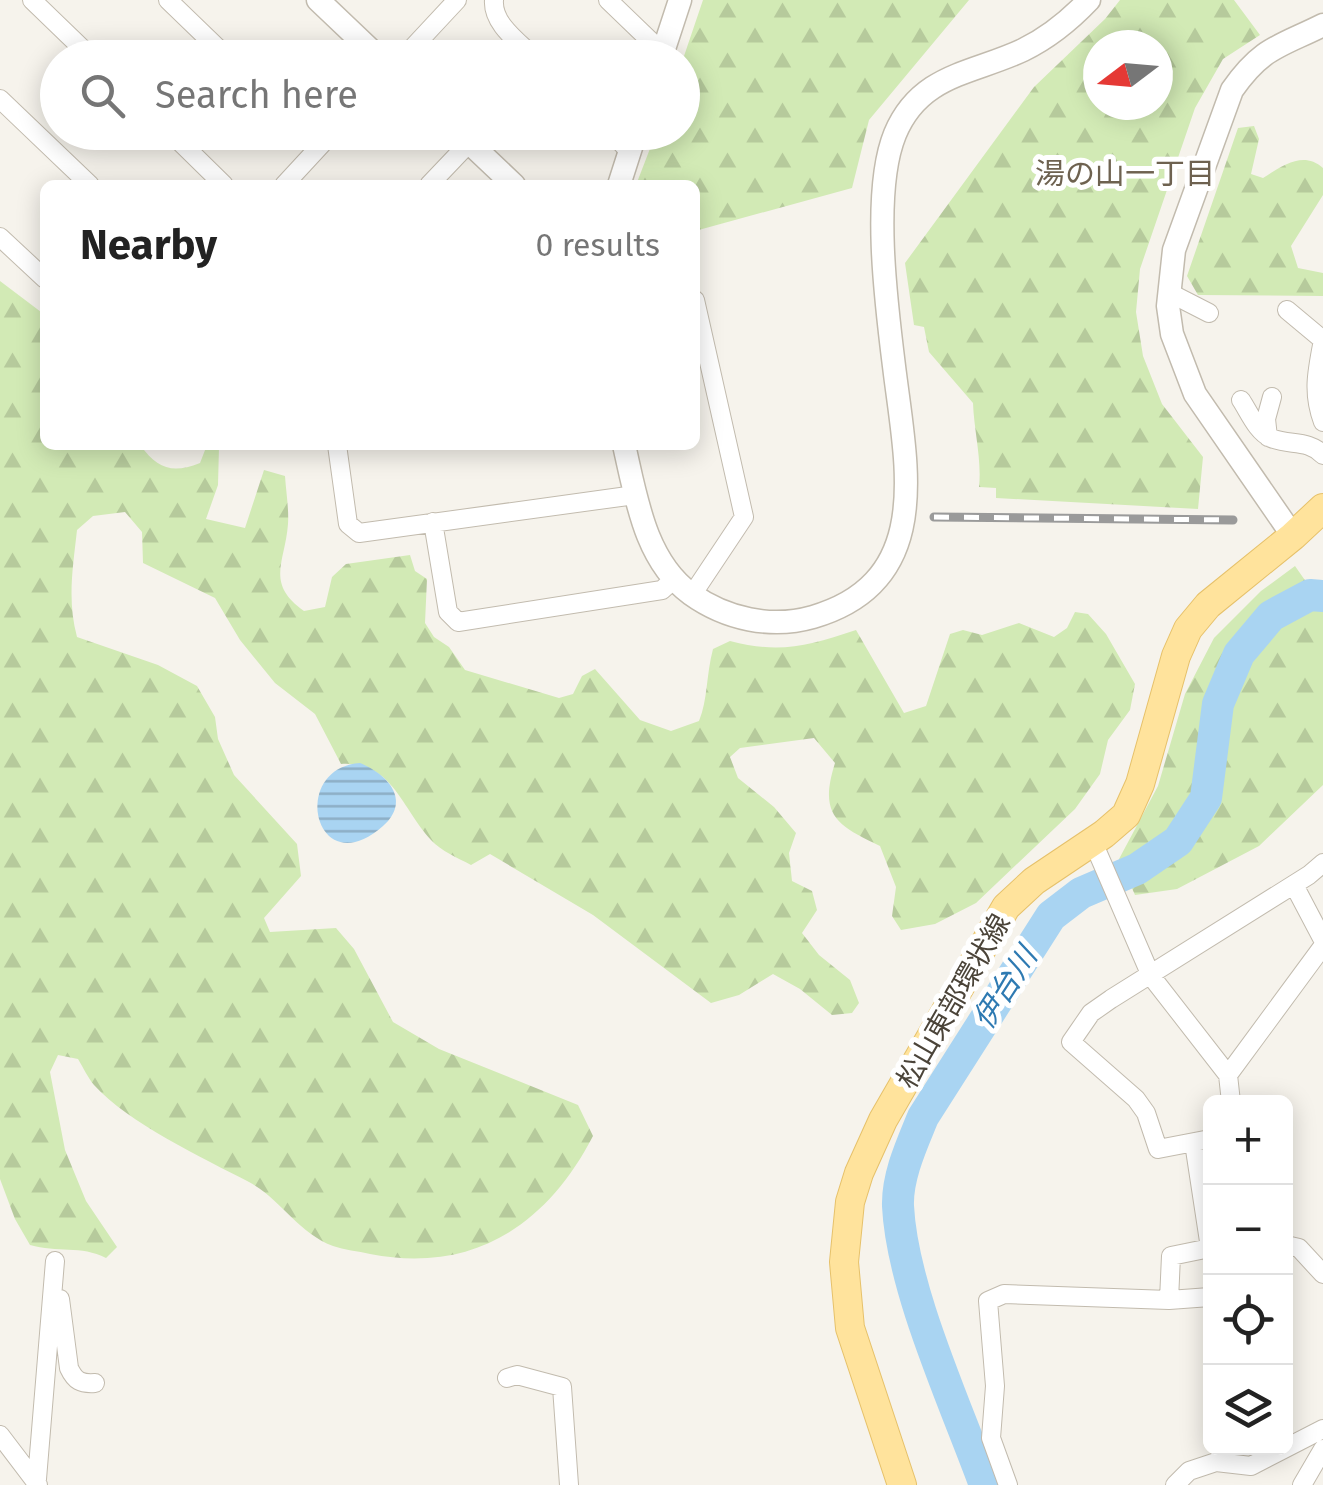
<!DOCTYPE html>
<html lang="en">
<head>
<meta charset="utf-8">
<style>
	:root { --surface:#fff; --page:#f2f2f2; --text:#222; --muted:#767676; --line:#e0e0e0 }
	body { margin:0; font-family:"Fira Sans","Noto Sans JP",sans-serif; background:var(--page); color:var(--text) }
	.controls { position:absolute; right:30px; bottom:30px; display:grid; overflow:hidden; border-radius:15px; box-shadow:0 5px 25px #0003 }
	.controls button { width:90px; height:90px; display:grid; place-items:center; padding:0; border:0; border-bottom:2px solid var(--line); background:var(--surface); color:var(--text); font:50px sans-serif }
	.compass { position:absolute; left:1083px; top:30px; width:90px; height:90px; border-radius:50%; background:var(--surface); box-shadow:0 5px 25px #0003; rotate:254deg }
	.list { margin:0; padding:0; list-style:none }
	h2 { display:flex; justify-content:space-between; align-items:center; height:130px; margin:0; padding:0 40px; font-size:42px }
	h2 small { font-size:32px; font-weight:400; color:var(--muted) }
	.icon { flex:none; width:55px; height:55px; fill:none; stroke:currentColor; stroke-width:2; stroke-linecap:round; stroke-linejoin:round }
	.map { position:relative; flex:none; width:1323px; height:1485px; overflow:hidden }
	.search { position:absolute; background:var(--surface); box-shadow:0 5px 25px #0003; left:40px; top:40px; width:660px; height:110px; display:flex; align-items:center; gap:25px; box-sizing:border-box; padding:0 35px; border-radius:55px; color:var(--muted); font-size:38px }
	.panel { position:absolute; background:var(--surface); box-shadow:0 5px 25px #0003; left:40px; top:180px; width:660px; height:270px; border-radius:15px }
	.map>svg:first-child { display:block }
	.forest { fill:url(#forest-firs); fill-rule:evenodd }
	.water { fill:url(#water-rules) }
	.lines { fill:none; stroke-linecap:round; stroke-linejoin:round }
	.river { stroke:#a9d4f2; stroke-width:32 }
	.minor-casing { stroke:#c2bbae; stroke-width:20 }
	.tertiary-casing { stroke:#c2bbae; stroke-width:25 }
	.primary-casing { stroke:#e6c16a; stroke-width:30 }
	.minor { stroke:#fff; stroke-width:18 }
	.tertiary { stroke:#fff; stroke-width:22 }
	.primary { stroke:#ffe39c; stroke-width:28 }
	.rail-casing { stroke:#9a9a9a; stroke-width:9 }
	.rail { stroke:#fff; stroke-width:5; stroke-dasharray:15; stroke-linecap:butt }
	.labels { text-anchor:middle; stroke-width:10; stroke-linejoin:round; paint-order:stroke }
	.street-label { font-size:28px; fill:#4b4439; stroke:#fff }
	.neighbourhood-label { font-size:30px; fill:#6e6250; stroke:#fff }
	.water-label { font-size:30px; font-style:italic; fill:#2e7ab2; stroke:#fff }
</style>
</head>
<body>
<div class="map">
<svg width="1323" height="1485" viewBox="0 0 1323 1485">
	<defs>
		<pattern id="forest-firs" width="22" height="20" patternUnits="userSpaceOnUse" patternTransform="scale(2.5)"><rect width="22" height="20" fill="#d2eab5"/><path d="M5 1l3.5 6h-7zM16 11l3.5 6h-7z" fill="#b6ca9c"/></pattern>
		<pattern id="water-rules" width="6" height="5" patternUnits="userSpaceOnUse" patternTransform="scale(2.5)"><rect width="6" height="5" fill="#a9d4f2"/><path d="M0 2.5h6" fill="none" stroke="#8caec5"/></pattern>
	</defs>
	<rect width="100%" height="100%" fill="#f6f3ec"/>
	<path class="forest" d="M703,0H969L869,120L852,188L695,231V185H636L656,133L682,132L683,59Z
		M1120,0H1234L1260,35L1223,59L1195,108L1140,269L1136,312L1143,356L1162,404L1203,457L1198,509L996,498V488L979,487C982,460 974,431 973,403L929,352L924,327L914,325L905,263L1034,87L1105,19ZM1098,45H1158V105H1098Z
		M1254,126L1259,139L1251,174L1263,178C1282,166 1303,150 1323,168V195L1291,246L1298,268L1323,273V296L1198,295L1187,276L1238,128Z
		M0,281L45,315V445H140C158,469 172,474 200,463L207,445L219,447L218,485L206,519L245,528L264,470L285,476C286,491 289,509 288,524C285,563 265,583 304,611L325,607L332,577L346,564L410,555L415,571L427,579L425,623L434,637L449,647L465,670L559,698L573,694L582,676L595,669L640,720L671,731L699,721C708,699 706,675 713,649L730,641C780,654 807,646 856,630L904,713L926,706L950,634L963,630L982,635L1019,623L1054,637L1067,628L1075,612L1088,614L1106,634L1135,684L1130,710L1108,740L1100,774L1075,809L976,903L935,924L901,930L892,916L896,887L880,846C835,825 819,814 835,763L814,738L740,748L730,757L738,778L774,807L796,833L789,853L792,881L812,891L817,910L802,933L819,955L850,980L859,1003L852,1013L832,1015L800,989L773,974L739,995L711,1003L593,915L490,854L471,865C458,858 441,851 431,840C401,807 392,761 341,764L315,714L275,683L240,640L215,598L143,563L142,532L125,512L93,516L77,530C73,567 67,600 77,637L158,665L197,686L215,717L218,739L234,775L297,844L301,876L264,918L270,932L336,928L354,949L393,1022L439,1049L578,1105L593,1136C547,1225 473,1274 370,1254C358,1251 344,1250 333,1246C297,1232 282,1200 249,1182C203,1158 128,1123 94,1085C88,1078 83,1067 78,1059L58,1055L50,1072L65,1150L86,1201L117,1247L106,1258C81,1245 57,1253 30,1245L15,1219L0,1179Z
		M1295,566L1323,606V785L1259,846L1177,889L1135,895L1119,859L1158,786L1185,694L1214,638L1261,591Z"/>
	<path class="water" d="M360,763C387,774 412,800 383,826C315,886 288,768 360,763Z"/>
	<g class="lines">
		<path class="river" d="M985,1485C956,1405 902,1289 898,1206C897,1176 912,1144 923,1117L1051,916L1081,893L1137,869L1178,841L1206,798L1218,704L1239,654L1271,616L1310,595L1323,596"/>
		<g class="minor-casing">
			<path id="minor" d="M32,0L92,58
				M168,0L228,58
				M494,0C492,24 519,42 535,58
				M608,0L663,53
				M403,58L457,0
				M0,99L90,185
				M170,132L224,185
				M611,132L630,152
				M284,185L333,132
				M429,185L469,143
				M0,237L45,279
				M1168,292L1209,313
				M1287,310L1323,340
				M1323,340C1317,371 1312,393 1323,422
				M1241,400C1249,412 1257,432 1271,438C1290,446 1308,439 1323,455
				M1268,437L1266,419L1272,397
				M337,445L348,524L359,533L635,495
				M433,522L448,612L458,622L662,590L673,580
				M692,595L744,517L695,300
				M1093,842L1151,976L1228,1075L1231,1102
				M1294,885L1323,940
				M1228,1075L1323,946
				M1210,1139L1158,1149L1146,1113L1136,1099L1071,1042L1091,1013L1111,999L1309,875L1323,863
				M1194,1143L1210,1248L1171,1256L1169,1300L1210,1297
				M1286,1245L1299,1248L1323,1274
				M60,1299L69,1368C75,1381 81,1384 95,1383
				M507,1378L517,1375L562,1387L569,1485
				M0,1435L38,1485
				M37,1479L55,1261
				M1008,1485L991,1438L995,1386L988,1301L1004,1294L1169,1300
				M1175,1485L1189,1471L1216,1462L1251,1466L1323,1429
				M1302,1485L1323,1449"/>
		</g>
		<g class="tertiary-casing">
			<path id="tertiary" d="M318,0L379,58
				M661,58L680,0
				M458,132L514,185
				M619,185L636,132
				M624,445C636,497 645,561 691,594C726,619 771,629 813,617C933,582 907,469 895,374C887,310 871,193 895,134C920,74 972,74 1023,50C1048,38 1070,20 1089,0
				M1293,536L1195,394L1172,334L1168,306L1174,250L1232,90C1262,47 1279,47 1323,25"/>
		</g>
		<g class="primary-casing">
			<path id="primary" d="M902,1485L850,1328L844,1262L850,1202L859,1173L883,1120L1006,907L1034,881L1104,834L1126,815L1140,784L1176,656L1188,629L1208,605L1293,536L1323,508"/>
		</g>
		<use href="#minor" class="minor"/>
		<use href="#tertiary" class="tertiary"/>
		<use href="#primary" class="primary"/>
		<g class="rail-casing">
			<path id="rail" d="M934,517L1233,520"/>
		</g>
		<use href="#rail" class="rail"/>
	</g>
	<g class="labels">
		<g class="street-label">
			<text transform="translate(953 1001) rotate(-60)" y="10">松山東部環状線</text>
		</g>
		<g class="neighbourhood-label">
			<text x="1125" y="184">湯の山一丁目</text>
		</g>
		<g class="water-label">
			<text transform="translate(1005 988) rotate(-57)" y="10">伊台川</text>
		</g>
	</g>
</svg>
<div class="controls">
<button>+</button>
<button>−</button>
<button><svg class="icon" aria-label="locate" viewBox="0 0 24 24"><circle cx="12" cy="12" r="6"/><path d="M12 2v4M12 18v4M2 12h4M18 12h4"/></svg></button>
<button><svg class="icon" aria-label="layers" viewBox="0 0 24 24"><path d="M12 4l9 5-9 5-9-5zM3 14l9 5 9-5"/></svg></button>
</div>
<svg class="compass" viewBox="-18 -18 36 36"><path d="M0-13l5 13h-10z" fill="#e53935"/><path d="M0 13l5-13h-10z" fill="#767676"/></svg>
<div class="search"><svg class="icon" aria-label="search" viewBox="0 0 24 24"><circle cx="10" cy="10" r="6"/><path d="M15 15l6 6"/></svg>Search here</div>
<section class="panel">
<h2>Nearby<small>0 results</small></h2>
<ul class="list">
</ul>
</section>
</div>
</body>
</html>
